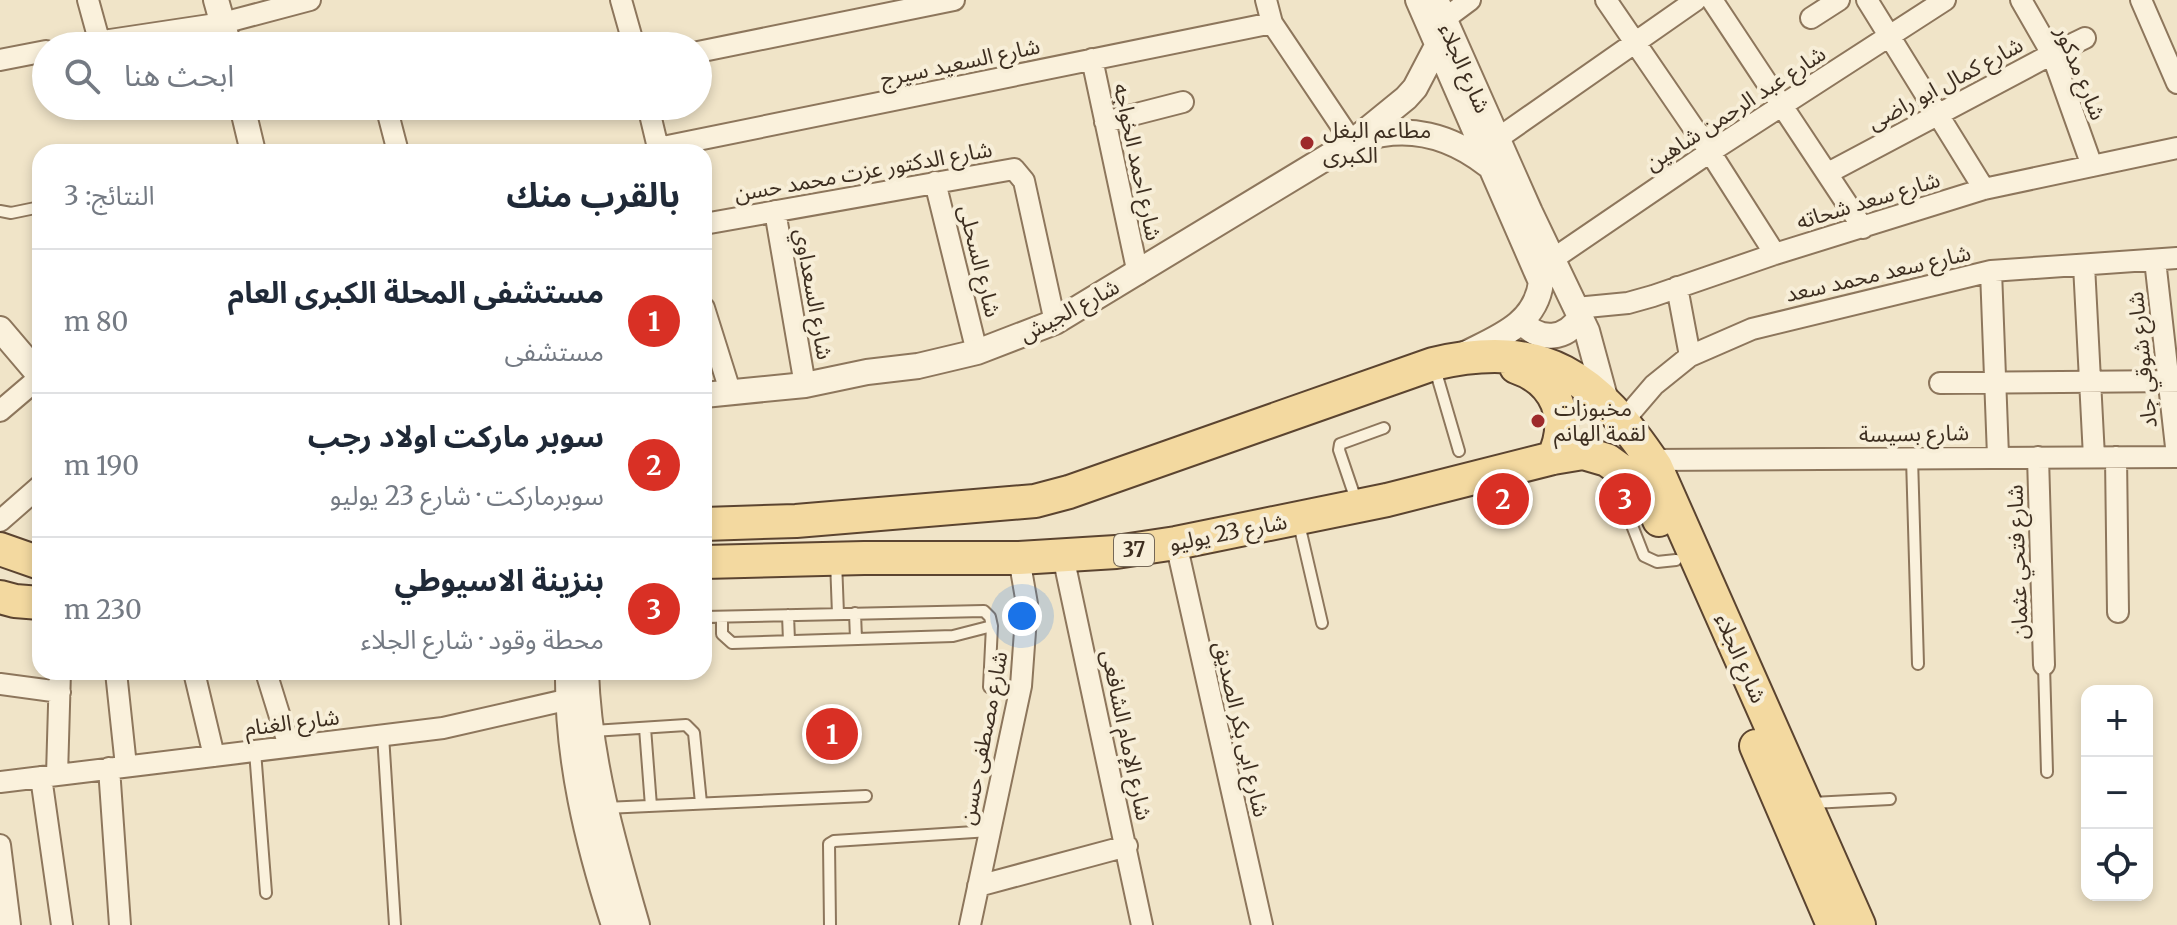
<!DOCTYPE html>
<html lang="ar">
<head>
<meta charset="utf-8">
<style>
	:root { --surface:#fff; --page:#f6f6f7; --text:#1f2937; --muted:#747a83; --line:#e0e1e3; --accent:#d93025 }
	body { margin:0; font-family:Merriweather,"Noto Sans Arabic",serif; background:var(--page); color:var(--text); direction:rtl }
	.controls { position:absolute; right:24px; bottom:24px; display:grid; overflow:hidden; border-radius:16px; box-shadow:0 4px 12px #0003 }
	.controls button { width:72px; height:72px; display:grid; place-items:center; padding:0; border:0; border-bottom:2px solid var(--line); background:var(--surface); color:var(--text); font:40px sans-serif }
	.you { position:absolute; left:1022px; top:616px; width:28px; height:28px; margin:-20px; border:6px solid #fff; border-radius:50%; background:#1a73e8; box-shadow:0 0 0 12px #1a73e833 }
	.badge { display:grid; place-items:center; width:52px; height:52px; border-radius:50%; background:var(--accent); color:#fff; font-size:26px; font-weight:700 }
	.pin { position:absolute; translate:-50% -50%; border:4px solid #fff; box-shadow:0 2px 8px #0006 }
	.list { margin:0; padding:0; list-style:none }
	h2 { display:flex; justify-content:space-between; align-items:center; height:104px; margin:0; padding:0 32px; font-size:34px }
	h2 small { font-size:26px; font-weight:400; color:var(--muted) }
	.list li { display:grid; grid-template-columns:52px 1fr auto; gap:24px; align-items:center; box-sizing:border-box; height:144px; padding:0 32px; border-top:2px solid var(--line) }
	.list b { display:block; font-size:30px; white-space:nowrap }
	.list p { margin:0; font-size:26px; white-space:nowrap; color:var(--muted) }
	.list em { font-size:26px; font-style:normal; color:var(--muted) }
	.icon { flex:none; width:44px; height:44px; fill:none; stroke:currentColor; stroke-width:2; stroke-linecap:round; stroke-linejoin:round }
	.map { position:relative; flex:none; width:2177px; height:925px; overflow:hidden; direction:ltr }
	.search { position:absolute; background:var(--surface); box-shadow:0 4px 12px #0003; left:32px; top:32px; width:680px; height:88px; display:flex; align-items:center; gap:20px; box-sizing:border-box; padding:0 28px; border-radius:44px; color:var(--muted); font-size:30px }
	.panel { position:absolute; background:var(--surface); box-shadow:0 4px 12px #0003; left:32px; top:144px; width:680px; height:536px; border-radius:24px; direction:rtl }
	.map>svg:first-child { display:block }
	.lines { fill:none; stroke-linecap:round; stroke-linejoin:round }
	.service-casing { stroke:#8d765c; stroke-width:14 }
	.minor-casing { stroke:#8d765c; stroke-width:24 }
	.tertiary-casing { stroke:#8d765c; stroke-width:28 }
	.primary-casing { stroke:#5b4430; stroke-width:36 }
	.service { stroke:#faf1dc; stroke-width:10 }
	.minor { stroke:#faf1dc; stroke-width:20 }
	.tertiary { stroke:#faf1dc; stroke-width:24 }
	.primary { stroke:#f3d9a0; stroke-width:32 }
	.poi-dot { fill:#9e2a2b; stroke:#f7eed8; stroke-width:3 }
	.labels { text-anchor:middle; stroke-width:8; stroke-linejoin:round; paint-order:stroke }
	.shield { fill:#f7eed8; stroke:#756857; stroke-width:2 }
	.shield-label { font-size:20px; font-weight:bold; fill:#3d2e20 }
	.street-label { font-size:22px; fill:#3d2e20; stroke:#f7eed8 }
	.poi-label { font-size:22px; fill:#3d2e20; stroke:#f7eed8; text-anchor:start }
</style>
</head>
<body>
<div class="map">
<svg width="2177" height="925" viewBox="0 0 2177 925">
	<rect width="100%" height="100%" fill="#f0e4c8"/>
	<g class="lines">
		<g class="service-casing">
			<path id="service" d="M602,151V152
				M0,211L11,213L40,207
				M1435,369L1459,451
				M1912,458L1918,664
				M1613,477L1644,556L1657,562L1676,560
				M1356,500L1339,450L1340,444L1384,428
				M1299,524L1322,623
				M836,561L838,614
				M855,613L856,639
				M788,615L789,641
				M704,617L984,611L990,617L992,626L989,687
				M722,617V634L732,643L953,636L992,626
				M2044,665L2047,772
				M645,728L651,806
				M593,731L686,725L694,733L701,803
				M383,735L395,925
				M255,751L266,893
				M1812,803L1890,799
				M605,808L866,796
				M830,925L829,844L834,841L990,831"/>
		</g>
		<g class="minor-casing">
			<path id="minor" d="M88,0L99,40
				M621,0L634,46
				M1266,0L1272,23L1352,142
				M1606,0L1710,152L1775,254
				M1712,0L1863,228
				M1867,0L1984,189
				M2021,0L2052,54L2092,166
				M2141,0L2177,83
				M1811,18L1839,0
				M1435,26L1470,0
				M70,46L223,23L310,0
				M698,52L954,0
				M1092,59L1138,274
				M0,60L46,51
				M386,106L398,152
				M648,106L659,152
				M1105,122L1183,102
				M1497,139L1696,0
				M658,148L1272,23
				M1828,173L2052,54L2085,38
				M935,182L977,352
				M775,211L805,385
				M704,224L1014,169L1024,181L1055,322
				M1553,259L1710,152L1945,0
				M2155,260L2177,456
				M2084,265L2094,457
				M1991,271L1998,456
				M1677,287L1690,356
				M704,308L731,394
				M1576,308L1628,303L1653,296L1775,254L1984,189L2177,148
				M1940,383L2177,381
				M0,411L40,377
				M1624,420L1654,385L1690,356L1752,329L1991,271L2177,258
				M2038,457L2044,665
				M2116,457L2118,612
				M1651,460L2177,457
				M0,521L40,486
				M1176,543L1262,925
				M1063,556L1142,925
				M116,672L126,766
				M194,672L214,756
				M266,672L289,746
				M0,684L60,692
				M109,768L120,925
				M57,775L60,672
				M41,777L62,925
				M0,782L443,728L583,696
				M0,845L10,925
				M978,886L1127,846
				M970,925L1021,686L1027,604L1019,558"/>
		</g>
		<g class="tertiary-casing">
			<path id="tertiary" d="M216,0L229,46
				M1418,0L1541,282C1536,325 1496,338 1463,355
				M1436,0L1530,212L1587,331L1606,401
				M242,106L253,152
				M1362,139C1408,124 1451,136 1488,165
				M1522,322C1540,342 1566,340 1580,317
				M0,329L40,376
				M704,395L805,385L867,372L918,366L977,352L1055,322L1352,142L1406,98L1415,88L1437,46
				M568,672C567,759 587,842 614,925
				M586,672C589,759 613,842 637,925"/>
		</g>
		<g class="primary-casing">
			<path id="primary" d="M1516,367C1557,381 1572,419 1553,458
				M704,524L796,521L1035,501L1069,492L1433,364C1545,338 1596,377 1656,467L1859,925
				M0,549L40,563
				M704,562L864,558H1019L1116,552L1176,543L1387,500L1553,458L1583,453L1607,460L1639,483L1649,496L1659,520
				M0,597L15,601L40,603
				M1756,746L1833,925"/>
		</g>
		<use href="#service" class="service"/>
		<use href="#minor" class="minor"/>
		<use href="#tertiary" class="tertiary"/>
		<use href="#primary" class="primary"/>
	</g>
	<g class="poi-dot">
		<circle cx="1307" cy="143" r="8"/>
		<circle cx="1538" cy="421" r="8"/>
	</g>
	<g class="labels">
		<rect class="shield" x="1114" y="534" width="40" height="32" rx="6"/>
		<g class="shield-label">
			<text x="1134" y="557">37</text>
		</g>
		<g class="street-label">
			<text transform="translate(960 62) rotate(-12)" y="8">شارع السعيد سيرج</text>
			<text transform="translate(1465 68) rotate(66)" y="8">شارع الجلاء</text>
			<text transform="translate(2081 73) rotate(68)" y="8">شارع مدكور</text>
			<text transform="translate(1945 83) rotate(-28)" y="8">شارع كمال ابو راضى</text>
			<text transform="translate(1735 108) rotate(-33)" y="8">شارع عبد الرحمن شاهين</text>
			<text transform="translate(1138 162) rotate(78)" y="8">شارع احمد الخواجه</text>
			<text transform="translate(863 171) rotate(-10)" y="8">شارع الدكتور عزت محمد حسن</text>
			<text transform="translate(1868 200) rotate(-17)" y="8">شارع سعد شحاته</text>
			<text transform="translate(980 261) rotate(76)" y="8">شارع السحلى</text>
			<text transform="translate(1878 273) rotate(-13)" y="8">شارع سعد محمد سعد</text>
			<text transform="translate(814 294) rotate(80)" y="8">شارع السعداوي</text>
			<text transform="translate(1069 310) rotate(-28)" y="8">شارع الجيش</text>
			<text transform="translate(2142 360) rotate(-96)" y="8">شارع شوقي جاد</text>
			<text transform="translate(1914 433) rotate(-1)" y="8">شارع بسيسة</text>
			<text transform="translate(1228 532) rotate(-11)" y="8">شارع 23 يوليو</text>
			<text transform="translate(2017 562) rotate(-92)" y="8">شارع فتحي عثمان</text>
			<text transform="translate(1741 658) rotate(66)" y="8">شارع الجلاء</text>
			<text transform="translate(292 722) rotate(-7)" y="8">شارع الغنام</text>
			<text transform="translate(1242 729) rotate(77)" y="8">شارع ابى بكر الصديق</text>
			<text transform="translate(1127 735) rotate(78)" y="8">شارع الإمام الشافعى</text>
			<text transform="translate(983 738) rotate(-79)" y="8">شارع مصطفى حسن</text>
		</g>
		<g class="poi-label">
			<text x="1323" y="138">مطاعم البغل<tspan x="1323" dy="25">الكبرى</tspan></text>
			<text x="1554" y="416">مخبوزات<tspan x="1554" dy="25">لقمة الهانم</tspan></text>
		</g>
	</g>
</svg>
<div class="controls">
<button>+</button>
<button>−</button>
<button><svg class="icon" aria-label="locate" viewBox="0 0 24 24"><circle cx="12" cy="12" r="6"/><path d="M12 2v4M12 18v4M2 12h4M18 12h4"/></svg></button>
</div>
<div class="you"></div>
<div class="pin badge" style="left:832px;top:734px">1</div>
<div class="pin badge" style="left:1503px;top:499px">2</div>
<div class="pin badge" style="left:1625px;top:499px">3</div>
<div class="search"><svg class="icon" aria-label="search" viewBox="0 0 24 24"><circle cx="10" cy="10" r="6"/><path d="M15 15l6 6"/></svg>ابحث هنا</div>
<section class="panel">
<h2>بالقرب منك<small>النتائج: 3</small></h2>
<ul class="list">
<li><span class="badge">1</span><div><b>مستشفى المحلة الكبرى العام</b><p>مستشفى</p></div><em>80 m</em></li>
<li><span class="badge">2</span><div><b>سوبر ماركت اولاد رجب</b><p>سوبرماركت · شارع 23 يوليو</p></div><em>190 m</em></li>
<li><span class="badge">3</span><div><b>بنزينة الاسيوطي</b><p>محطة وقود · شارع الجلاء</p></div><em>230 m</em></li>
</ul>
</section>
</div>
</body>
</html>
